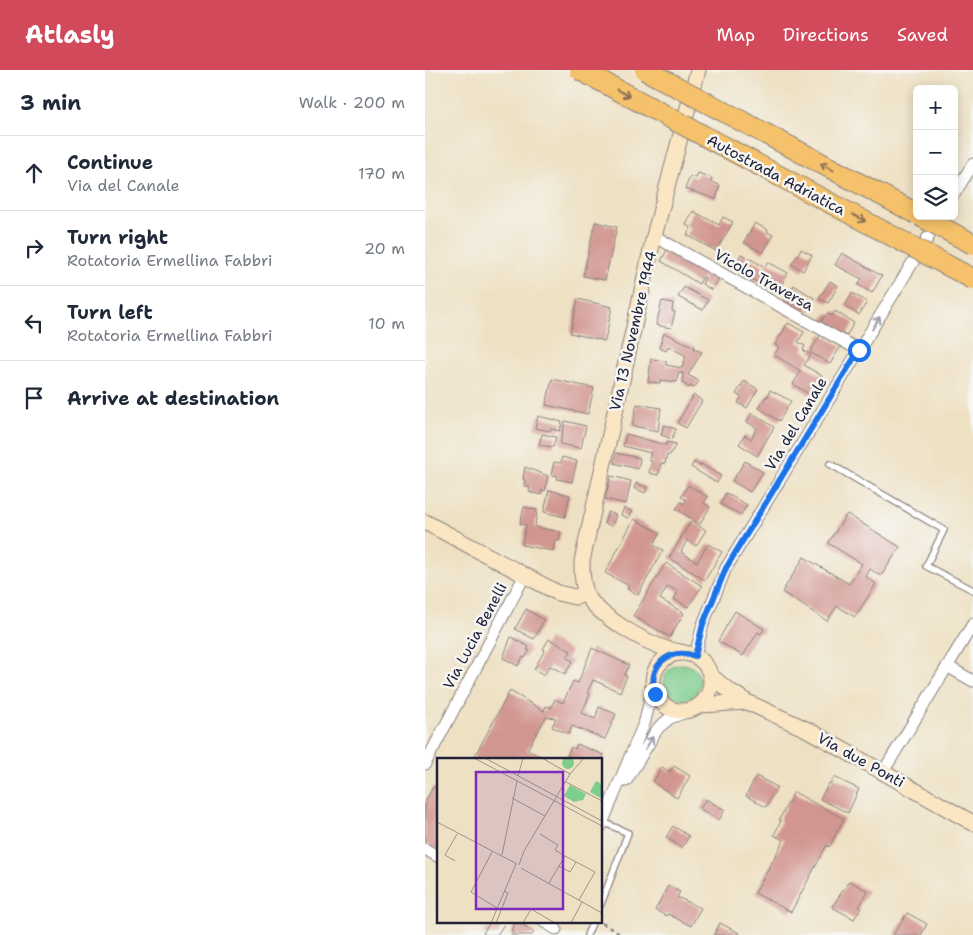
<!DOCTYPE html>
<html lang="en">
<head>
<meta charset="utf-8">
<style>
	:root { --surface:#fff; --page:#f6f6f7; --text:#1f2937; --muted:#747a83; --line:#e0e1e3; --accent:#d1495b }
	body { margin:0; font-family:"Shantell Sans",sans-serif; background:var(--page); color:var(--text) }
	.controls { position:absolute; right:15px; top:15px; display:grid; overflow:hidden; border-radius:8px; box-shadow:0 2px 12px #0003 }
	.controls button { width:45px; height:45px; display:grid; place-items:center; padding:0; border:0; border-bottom:1px solid var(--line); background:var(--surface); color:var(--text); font:25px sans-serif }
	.stop { position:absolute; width:15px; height:15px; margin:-11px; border:4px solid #1a73e8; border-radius:50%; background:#fff }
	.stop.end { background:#1a73e8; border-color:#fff; box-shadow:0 1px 5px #0008 }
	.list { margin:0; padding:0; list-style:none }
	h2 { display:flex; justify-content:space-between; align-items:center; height:65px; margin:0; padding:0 20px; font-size:21px }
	h2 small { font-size:16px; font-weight:400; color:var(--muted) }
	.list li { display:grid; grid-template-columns:32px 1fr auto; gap:15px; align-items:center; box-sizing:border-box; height:75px; padding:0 20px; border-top:1px solid var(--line) }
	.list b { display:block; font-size:19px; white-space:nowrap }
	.list p { margin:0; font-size:16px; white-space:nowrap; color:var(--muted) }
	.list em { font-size:16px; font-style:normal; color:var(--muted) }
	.icon { flex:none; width:28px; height:28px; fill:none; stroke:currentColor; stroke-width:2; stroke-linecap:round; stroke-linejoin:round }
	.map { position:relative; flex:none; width:548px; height:865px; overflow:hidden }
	header { display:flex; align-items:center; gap:30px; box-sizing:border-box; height:70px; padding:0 25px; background:var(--accent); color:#fff }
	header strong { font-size:24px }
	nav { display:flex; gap:28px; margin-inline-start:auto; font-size:18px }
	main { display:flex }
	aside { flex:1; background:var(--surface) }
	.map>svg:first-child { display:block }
	.green { fill:#7ece8e; stroke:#507864 }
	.building { fill:#d29691 }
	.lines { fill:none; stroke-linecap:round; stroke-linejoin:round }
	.lane-casing { stroke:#88817e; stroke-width:8 }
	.street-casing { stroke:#88817e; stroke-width:13 }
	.secondary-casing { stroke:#88817e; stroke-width:17 }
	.path { stroke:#88817e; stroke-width:2.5; stroke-dasharray:4 4; stroke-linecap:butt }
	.lane { stroke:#fff; stroke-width:5.5 }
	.street { stroke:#fff; stroke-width:11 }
	.secondary { stroke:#fbe6c4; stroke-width:15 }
	.highway-bridge-casing { stroke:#88817e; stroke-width:22; stroke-linecap:butt }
	.highway-bridge { stroke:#f5c16b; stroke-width:20 }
	.oneway { stroke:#8c7253 }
	.oneway2 { stroke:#9c9ca7 }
	.route { stroke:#1a73e8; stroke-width:6 }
	.labels { text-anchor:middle; stroke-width:5; stroke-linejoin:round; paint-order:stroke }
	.street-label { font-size:15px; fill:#22223b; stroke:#f6f6f2 }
	.inset-road { fill:none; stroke:#9c948c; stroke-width:1 }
	.view { fill:#7b2cbf; fill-opacity:0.15; stroke:#7b2cbf; stroke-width:2.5 }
	.inset-edge { fill:none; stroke:#22223b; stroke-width:2.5 }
</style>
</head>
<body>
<header>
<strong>Atlasly</strong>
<nav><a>Map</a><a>Directions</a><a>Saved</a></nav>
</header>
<main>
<aside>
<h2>3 min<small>Walk · 200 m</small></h2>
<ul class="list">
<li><svg class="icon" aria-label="ahead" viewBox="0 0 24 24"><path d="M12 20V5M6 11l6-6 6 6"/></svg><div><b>Continue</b><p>Via del Canale</p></div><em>170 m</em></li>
<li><svg class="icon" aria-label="right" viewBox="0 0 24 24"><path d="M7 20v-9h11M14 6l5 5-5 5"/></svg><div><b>Turn right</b><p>Rotatoria Ermellina Fabbri</p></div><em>20 m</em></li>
<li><svg class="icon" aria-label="left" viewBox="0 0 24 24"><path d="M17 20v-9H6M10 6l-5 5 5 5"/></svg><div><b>Turn left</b><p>Rotatoria Ermellina Fabbri</p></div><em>10 m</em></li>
<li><svg class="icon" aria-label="arrive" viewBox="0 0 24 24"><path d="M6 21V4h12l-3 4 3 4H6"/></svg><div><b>Arrive at destination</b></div></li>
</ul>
</aside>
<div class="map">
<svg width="548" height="865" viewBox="0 0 548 865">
	<rect width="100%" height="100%" fill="#f6f6f2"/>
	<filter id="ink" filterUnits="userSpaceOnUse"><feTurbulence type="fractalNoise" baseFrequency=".02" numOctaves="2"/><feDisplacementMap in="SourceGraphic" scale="10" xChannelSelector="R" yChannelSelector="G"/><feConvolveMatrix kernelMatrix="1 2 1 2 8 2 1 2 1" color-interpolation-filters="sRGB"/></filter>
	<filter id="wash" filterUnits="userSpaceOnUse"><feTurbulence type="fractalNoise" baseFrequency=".0096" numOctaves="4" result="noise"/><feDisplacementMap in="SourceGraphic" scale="20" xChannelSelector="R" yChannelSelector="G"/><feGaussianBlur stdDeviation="1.12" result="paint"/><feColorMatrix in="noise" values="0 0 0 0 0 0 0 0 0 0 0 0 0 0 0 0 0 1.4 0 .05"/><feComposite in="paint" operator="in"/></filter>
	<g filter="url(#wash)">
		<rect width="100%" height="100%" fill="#eee0c2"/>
		<path class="green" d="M239 612a18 18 0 1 1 36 0a18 18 0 1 1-36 0Z"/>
		<g id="blocks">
			<path class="building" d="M273,103L287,108L286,112L295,115L291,129L260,119L265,106L271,108Z
				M268,141L294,155L298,147L308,152L291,181L262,165L266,158L261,155Z
				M170,152L192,157L180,210L158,206Z
				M330,153L343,160L342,162L348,165L338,183L319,172Z
				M243,178L295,207L287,220L277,214L280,208L278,207L274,214L236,191Z
				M376,179L387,185L378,201L367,194Z
				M417,183L457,206L447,223L433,215L437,209L410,195Z
				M316,184L340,197L343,192L363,203L352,223L308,199Z
				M405,211L413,216L403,233L394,228Z
				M369,215L389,228L379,245L358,233Z
				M259,217L283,230L278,240L253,227Z
				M427,223L442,232L434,245L420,236Z
				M153,229L187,237L180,271L145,263Z
				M237,231L248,233L247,241L250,242L246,258L231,255Z
				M410,241L429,253L420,268L400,257L402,255L396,252L402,243L407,246Z
				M363,253L379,262L373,272L380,276L378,280L386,285L379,295L397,306L385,325L368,314L376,301L349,285L354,277L350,275Z
				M239,263L270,277L269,279L277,282L263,305L274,311L269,318L265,316L264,318L257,312L258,303H256L253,304L252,312L235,310V313L223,312L226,289L241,291V295L257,298L261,286L243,276L241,281L234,278Z
				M396,264L416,276L405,294L385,282Z
				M127,309L169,318L163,344L121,335Z
				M319,311L333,319L322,338L313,333L316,327L311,324Z
				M345,320L366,331L354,351L334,338L341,326L343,327Z
				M269,325L277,331L261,358L252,353Z
				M212,334L236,338L233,361L207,356Z
				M327,343L349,357L332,386L314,374L320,365L326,369L332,358L322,352Z
				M113,346L137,352L135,361L126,359L125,361L110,358Z
				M140,351L161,356L156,378L135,374Z
				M239,355L251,359L247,369L236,365Z
				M117,364L131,367L128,377L114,375Z
				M201,364L241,375L242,372L251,374L245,385H242L240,394L236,393L233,405L224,403L227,391L224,390L226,383L198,376Z
				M191,383L215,388L213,399L189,393Z
				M137,387L152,391L147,412L132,409L133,406L126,405L129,392L136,393Z
				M320,391L338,402L325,422L307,411Z
				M269,392L275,396L276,394L296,406L292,413L266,397Z
				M100,397L123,406L120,421L117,420L116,425L104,422L105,417L99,416L100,410L98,409Z
				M186,406L206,411L201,434L180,429Z
				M211,413L222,417L220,423L209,418Z
				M263,415L283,427L279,433L285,437L275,454L251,439L256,432L259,434L261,430L256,427Z
				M124,420L145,425L140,447L119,442Z
				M301,423L322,435L316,445L295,434Z
				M99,437L112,440L110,457L136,462L134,471H130L128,481L97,475L101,455L95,454Z
				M199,438L207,441L203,448L196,445Z
				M183,442L191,445L187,456L179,453Z
				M422,444L475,477L456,506L445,499L441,507L451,514L430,547L412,536L402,551L357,522L379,487L424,514L437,494L403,473Z
				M209,449L235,463L228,475L238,480L213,525L202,519L204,516L180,503Z
				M266,451L281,460L271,476L262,470L256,482L272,492L283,474L297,482L280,510L244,488Z
				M241,493L277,516L263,537L249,529L253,522L250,520L243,516L239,522L235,529L259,543L245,567L208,546Z
				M101,539L119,550L109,569L90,559Z
				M310,541L339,559L336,564L333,562L318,586L293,571Z
				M86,567L104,577L102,580H105L100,588L98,587L93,596L78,588Z
				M124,569L146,581L142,588L148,591L140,604L125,596L119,605L109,599L120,580L118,579Z
				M167,578L204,595L199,605L202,606L195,622L168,610L162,623L165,624L157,643L170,649L174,637L191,644L180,669L147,656L144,664L127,657L131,648L121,647L102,680L122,689H48L85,621L119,641L121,636L126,638L130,629L138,633L148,611L153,613Z
				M152,674L179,685L177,689H146L142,686L146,677L150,679Z
				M249,696L265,706L252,728L228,712L237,697L245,702Z
				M331,706L352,717L341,737L321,726Z
				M409,707L434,719L423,743L395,729L404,713L405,714Z
				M8,717L14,720V781L0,773V732Z
				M369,722L419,749L404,777L402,775L366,842L330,823L359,770L349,765L356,751L354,750Z
				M281,729L300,740L294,750L275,739Z
				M248,756L264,766L257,778L241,767Z
				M424,811L443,821L434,837L436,838L429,849L407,837Z
				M243,816L255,822L252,827L276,838L266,856L243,844L242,846L230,840Z
				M482,843L502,854L496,865H468Z
				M66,851H81L72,865H61L58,863Z
				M92,851L109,862L107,865H86L88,861L86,860Z
				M295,853L314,863L312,865H289Z"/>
		</g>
	</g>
	<g filter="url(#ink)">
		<use href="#blocks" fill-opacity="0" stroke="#88817e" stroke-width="1"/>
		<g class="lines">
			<g class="lane-casing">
				<path id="lane" d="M405,394L519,460L501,496L548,520
					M176,834L203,763L178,752
					M162,865L168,851"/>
			</g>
			<g class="street-casing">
				<path id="street" d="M529,124L548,94
					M229,166L434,280
					M270,586L278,554L301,498L513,151
					M522,596L548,611
					M0,694L100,505
					M458,702L548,554
					M201,711L233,658L245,648L267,640
					M176,756L220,651L228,616
					M0,779L14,787
					M118,851L131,859"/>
			</g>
			<g class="secondary-casing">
				<path id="secondary" d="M0,452L133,523L150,527L161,524
					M260,583C252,581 242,580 234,576C215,569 171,544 162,525C157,515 157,502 157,491L229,166L273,0
					M228 612a29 29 0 1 1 58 0a29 29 0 1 1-58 0Z
					M285,605L302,619L322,632L383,660L548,753
					M276,635L322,632"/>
			</g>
			<path class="path" d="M177,853L196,865"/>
			<use href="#lane" class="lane"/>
			<use href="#street" class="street"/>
			<use href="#secondary" class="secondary"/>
			<g class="highway-bridge-casing">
				<path id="highway-bridge" d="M155,0L548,209
					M220,0L492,144
					M495,146L548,174"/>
			</g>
			<use href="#highway-bridge" class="highway-bridge"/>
		</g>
		<defs><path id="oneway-shaft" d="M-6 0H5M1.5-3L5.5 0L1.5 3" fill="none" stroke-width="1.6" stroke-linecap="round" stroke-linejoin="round" transform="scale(1.25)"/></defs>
		<g class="oneway">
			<use href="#oneway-shaft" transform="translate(198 23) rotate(28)"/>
			<use href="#oneway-shaft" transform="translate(402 97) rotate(-152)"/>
			<use href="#oneway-shaft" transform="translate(434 148) rotate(28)"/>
		</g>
		<g class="oneway2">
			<use href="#oneway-shaft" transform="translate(451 253) rotate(-59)"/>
			<use href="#oneway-shaft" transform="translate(224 673) rotate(-59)"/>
		</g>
	</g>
	<g class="lines" filter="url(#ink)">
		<path class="route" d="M230,624C222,596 243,577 270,586L278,554L301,498L434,280"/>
	</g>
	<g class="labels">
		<g class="street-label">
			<text transform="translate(351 105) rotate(28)" y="5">Autostrada Adriatica</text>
			<text transform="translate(339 210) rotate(29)" y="5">Vicolo Traversa</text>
			<text transform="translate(208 261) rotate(-77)" y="5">Via 13 Novembre 1944</text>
			<text transform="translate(371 354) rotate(-59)" y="5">Via del Canale</text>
			<text transform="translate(50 566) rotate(-62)" y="5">Via Lucia Benelli</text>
			<text transform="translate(436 690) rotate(29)" y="5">Via due Ponti</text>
		</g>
	</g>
	<g transform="translate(12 688)">
		<rect width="165" height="165" fill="#eee0c2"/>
		<path d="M125 5a6 6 0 1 1 12 0a6 6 0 1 1-12 0ZM159,23L165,26V41L153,34ZM133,27L149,36L146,42L137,44L127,38Z" fill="#7ece8e"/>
		<path class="inset-road" d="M37,0L165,68M48,0L165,63M105,0L133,16M81,18L86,0M129,24L165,43M75,40L108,58M0,64L80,106M103,76L121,87L118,92L128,98M55,94L34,134L60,150M65,97L80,23M18,103L8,97L20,76M82,107L87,93L133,16L147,0M122,108L133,114L139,104M84,110L165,155M112,125L128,98L158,114L142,142M54,165L79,106M59,165L71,135L67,133M86,165L94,151L118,165M134,165L145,144"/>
		<path class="view" d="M39,14H126V151H39Z"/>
		<rect width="165" height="165" class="inset-edge"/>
	</g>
</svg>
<div class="controls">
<button>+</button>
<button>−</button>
<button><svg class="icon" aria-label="layers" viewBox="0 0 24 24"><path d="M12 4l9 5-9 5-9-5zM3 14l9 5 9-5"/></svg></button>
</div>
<div class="stop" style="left:434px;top:280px"></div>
<div class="stop end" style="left:230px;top:624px"></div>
</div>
</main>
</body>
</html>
